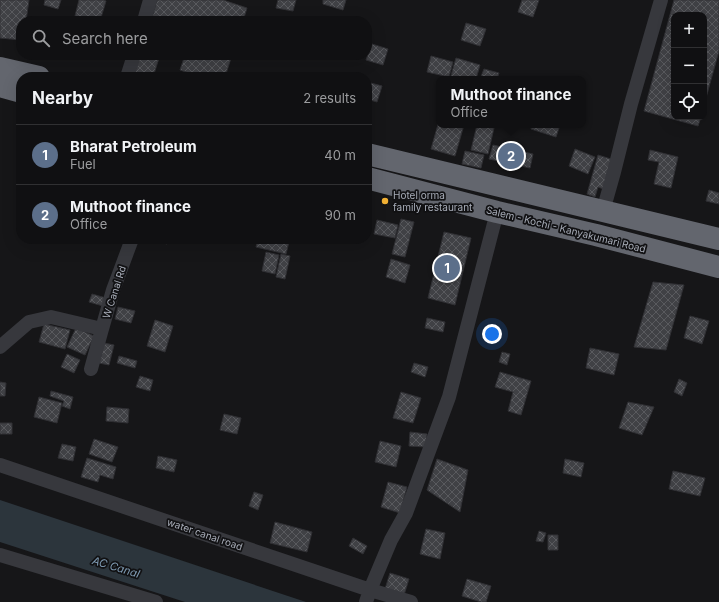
<!DOCTYPE html>
<html lang="en">
<head>
<meta charset="utf-8">
<style>
	:root { --surface:#101012; --page:#1e1e20; --text:#f1f3f6; --muted:#9c9d9f; --line:#303032; --accent:#f2b134 }
	body { margin:0; font-family:Inter,sans-serif; background:var(--page); color:var(--text) }
	.controls { position:absolute; right:12px; top:12px; display:grid; overflow:hidden; border-radius:8px; box-shadow:0 4px 16px #0002 }
	.controls button { width:36px; height:36px; display:grid; place-items:center; padding:0; border:0; border-bottom:1px solid var(--line); background:var(--surface); color:var(--text); font:20px sans-serif }
	.you { position:absolute; left:492px; top:334px; width:14px; height:14px; margin:-10px; border:3px solid #fff; border-radius:50%; background:#1a73e8; box-shadow:0 0 0 6px #1a73e833 }
	.badge { display:grid; place-items:center; width:26px; height:26px; border-radius:50%; background:var(--accent); color:#fff; font-size:13px; font-weight:700 }
	.pin { position:absolute; translate:-50% -50%; border:2px solid #fff; box-shadow:0 1px 4px #0006 }
	.popup { position:absolute; left:436px; top:76px; width:150px; height:52px; box-sizing:border-box; display:grid; place-content:center; border-radius:8px; background:var(--surface); filter:drop-shadow(0 1px 3px #0005); font-size:13px; white-space:nowrap; color:var(--muted) }
	.popup b { font-size:15px; color:var(--text) }
	.popup::after { content:''; position:absolute; left:50%; top:100%; margin-left:-8px; border:8px solid transparent; border-top-color:var(--surface) }
	.list { margin:0; padding:0; list-style:none }
	h2 { display:flex; justify-content:space-between; align-items:center; height:52px; margin:0; padding:0 16px; font-size:17px }
	h2 small { font-size:13px; font-weight:400; color:var(--muted) }
	.list li { display:grid; grid-template-columns:26px 1fr auto; gap:12px; align-items:center; box-sizing:border-box; height:60px; padding:0 16px; border-top:1px solid var(--line) }
	.list b { display:block; font-size:15px; white-space:nowrap }
	.list p { margin:0; font-size:13px; white-space:nowrap; color:var(--muted) }
	.list em { font-size:13px; font-style:normal; color:var(--muted) }
	.icon { flex:none; width:22px; height:22px; fill:none; stroke:currentColor; stroke-width:2; stroke-linecap:round; stroke-linejoin:round }
	.map { position:relative; flex:none; width:719px; height:602px; overflow:hidden }
	.search { position:absolute; background:var(--surface); box-shadow:0 4px 16px #0002; left:16px; top:16px; width:356px; height:44px; display:flex; align-items:center; gap:10px; box-sizing:border-box; padding:0 14px; border-radius:16px; color:var(--muted); font-size:15px }
	.panel { position:absolute; background:var(--surface); box-shadow:0 4px 16px #0002; left:16px; top:72px; width:356px; height:172px; border-radius:16px }
	.map>svg:first-child { display:block }
	.water { fill:#2c353c }
	.building { fill:url(#building-cross-hatch); stroke:#303034 }
	.lines { fill:none; stroke-linecap:round; stroke-linejoin:round }
	.street { stroke:#37383d; stroke-width:14 }
	.highway { stroke:#63666e; stroke-width:22 }
	.poi-dot { fill:#f2b134; stroke:#111113; stroke-width:1.5 }
	.labels { text-anchor:middle; stroke-width:3.5; stroke-linejoin:round; paint-order:stroke }
	.poi-label { font-size:10px; fill:#a8adb8; stroke:#111113; text-anchor:start }
	.street-label { font-size:10px; fill:#a8adb8; stroke:#111113 }
	.water-label { font-size:11px; font-style:italic; fill:#7f9bb3; stroke:#111113 }
</style>
</head>
<body>
<div class="map">
<svg width="719" height="602" viewBox="0 0 719 602">
	<defs>
		<pattern id="building-cross-hatch" width="8" height="8" patternUnits="userSpaceOnUse"><rect width="8" height="8" fill="#404145"/><path d="M0 0l8 8M0 8l8-8" fill="none" stroke="#595a5e"/></pattern>
	</defs>
	<rect width="100%" height="100%" fill="#161618"/>
	<path class="water" d="M0,500L306,602H185L0,542Z"/>
	<path class="building" d="M0,0H29L26,21H21V40L0,38Z
		M45,0H61L58,9L44,5Z
		M79,0H103L106,1L100,21H78L74,20Z
		M157,0H223L247,8L243,21H151Z
		M278,0H296L293,11L276,8Z
		M323,0H346L343,10L323,4Z
		M522,0H539L533,17L518,12Z
		M674,0H719V51L704,105V15H674V117H701L698,126L644,111Z
		M466,23L486,29L480,46L461,40Z
		M372,44L388,49L383,65L366,60Z
		M140,55H160L153,77L133,76Z
		M185,55H232L225,77H191L192,74L180,70Z
		M431,56L453,62L449,77L427,72Z
		M456,58L480,65L476,79H450Z
		M484,69L499,73L497,79H480Z
		M367,82L382,86L377,102L367,99Z
		M439,121V125H464L455,156L431,149Z
		M477,125H481L494,128L488,154L471,150Z
		M532,125H560L556,137L531,129Z
		M493,145L533,154L530,168L489,159Z
		M575,149L595,157L588,174L569,166Z
		M650,150L678,157L671,188L654,184L659,162L648,160Z
		M465,151L484,155L481,168L462,164Z
		M598,155L614,160L606,190L598,187L595,197L587,194Z
		M709,190L719,193V204L706,201Z
		M401,219L414,222L405,257L392,254Z
		M377,220L398,225L395,238L374,234Z
		M444,232L471,238L455,305L428,298Z
		M150,239H168L167,244Z
		M258,239H277L289,242L286,254L256,247Z
		M266,252L279,255L275,274L262,271Z
		M281,254L290,256L285,279L276,277Z
		M391,259L410,265L405,283L386,277Z
		M653,282L684,285L666,350L634,347Z
		M92,294L106,298L103,306L89,302Z
		M118,307L135,311L131,323L115,319Z
		M690,316L709,321L702,344L684,338Z
		M427,318L445,322L443,332L425,328Z
		M155,320L173,326L165,352L147,346Z
		M44,324L70,330L65,349L39,342Z
		M76,328L94,336L85,355L67,347Z
		M104,343L114,345L109,365L99,363Z
		M590,348L619,354L614,375L586,368Z
		M502,352L510,354L507,365L499,362Z
		M67,354L80,360L74,373L61,367Z
		M119,356L137,361L135,368L117,363Z
		M414,363L428,367L425,377L411,372Z
		M500,372L531,381L521,415L508,411L513,392L495,387Z
		M140,376L153,380L150,391L136,387Z
		M679,379L687,383L682,396L674,392Z
		M0,382L6,383L5,396H0Z
		M51,391L73,397L70,409L62,406L64,401L50,396Z
		M401,392L421,398L413,423L393,418Z
		M39,397L62,403L57,423L34,417Z
		M628,402L654,407L642,435L619,428Z
		M107,407L129,409L128,423L106,421Z
		M224,414L241,418L237,434L220,430Z
		M0,423H12V434H0Z
		M410,432L427,434L426,447L409,446Z
		M94,439L118,447L112,462L89,454Z
		M380,441L401,446L396,467L375,462Z
		M62,444L76,447L73,461L58,458Z
		M158,456L177,460L174,472L156,468Z
		M87,458L116,467L113,479L100,475L98,482L81,477Z
		M437,459L468,470L460,512L427,490Z
		M565,459L584,463L581,477L563,473Z
		M673,471L705,478L700,496L669,489Z
		M388,482L407,487L400,513L381,507Z
		M254,492L263,495L258,510L249,506Z
		M275,522L312,532L307,552L270,543Z
		M426,529L445,533L440,559L420,554Z
		M539,531L546,533L543,542L536,541Z
		M548,535H558V550H548Z
		M353,538L367,546L363,554L349,546Z
		M390,573L409,579L404,595L385,589Z
		M467,579L491,586L486,602H481L462,596Z"/>
	<g class="lines">
		<path class="street" d="M144,21L150,0
			M127,77L134,55
			M603,211L614,172L631,104L661,0
			M0,347L29,322L51,317L102,329L113,290L132,239
			M91,369L102,329
			M0,465L370,590L411,602
			M0,555L156,602
			M366,602L370,590L391,540L406,513L449,397L497,212"/>
		<path class="highway" d="M0,68L39,77
			M0,86L21,92
			M367,154L719,239
			M367,178L497,212L596,235L719,267"/>
	</g>
	<circle class="poi-dot" cx="385" cy="201" r="4"/>
	<g class="labels">
		<g class="poi-label">
			<text x="393" y="199">Hotel orma<tspan x="393" dy="12">family restaurant</tspan></text>
		</g>
		<g class="street-label">
			<text transform="translate(566 229) rotate(14)" y="4">Salem - Kochi - Kanyakumari Road</text>
			<text transform="translate(114 292) rotate(-72)" y="4">W Canal Rd</text>
			<text transform="translate(205 534) rotate(19)" y="4">water canal road</text>
		</g>
		<g class="water-label">
			<text transform="translate(116 567) rotate(17)" y="4">AC Canal</text>
		</g>
	</g>
</svg>
<div class="controls">
<button>+</button>
<button>−</button>
<button><svg class="icon" aria-label="locate" viewBox="0 0 24 24"><circle cx="12" cy="12" r="6"/><path d="M12 2v4M12 18v4M2 12h4M18 12h4"/></svg></button>
</div>
<div class="you"></div>
<div class="pin badge" style="left:447px;top:268px;background:#5c6f8a">1</div>
<div class="pin badge" style="left:511px;top:156px;background:#5c6f8a">2</div>
<div class="popup"><b>Muthoot finance</b>Office</div>
<div class="search"><svg class="icon" aria-label="search" viewBox="0 0 24 24"><circle cx="10" cy="10" r="6"/><path d="M15 15l6 6"/></svg>Search here</div>
<section class="panel">
<h2>Nearby<small>2 results</small></h2>
<ul class="list">
<li><span class="badge" style="background:#5c6f8a">1</span><div><b>Bharat Petroleum</b><p>Fuel</p></div><em>40 m</em></li>
<li><span class="badge" style="background:#5c6f8a">2</span><div><b>Muthoot finance</b><p>Office</p></div><em>90 m</em></li>
</ul>
</section>
</div>
</body>
</html>
